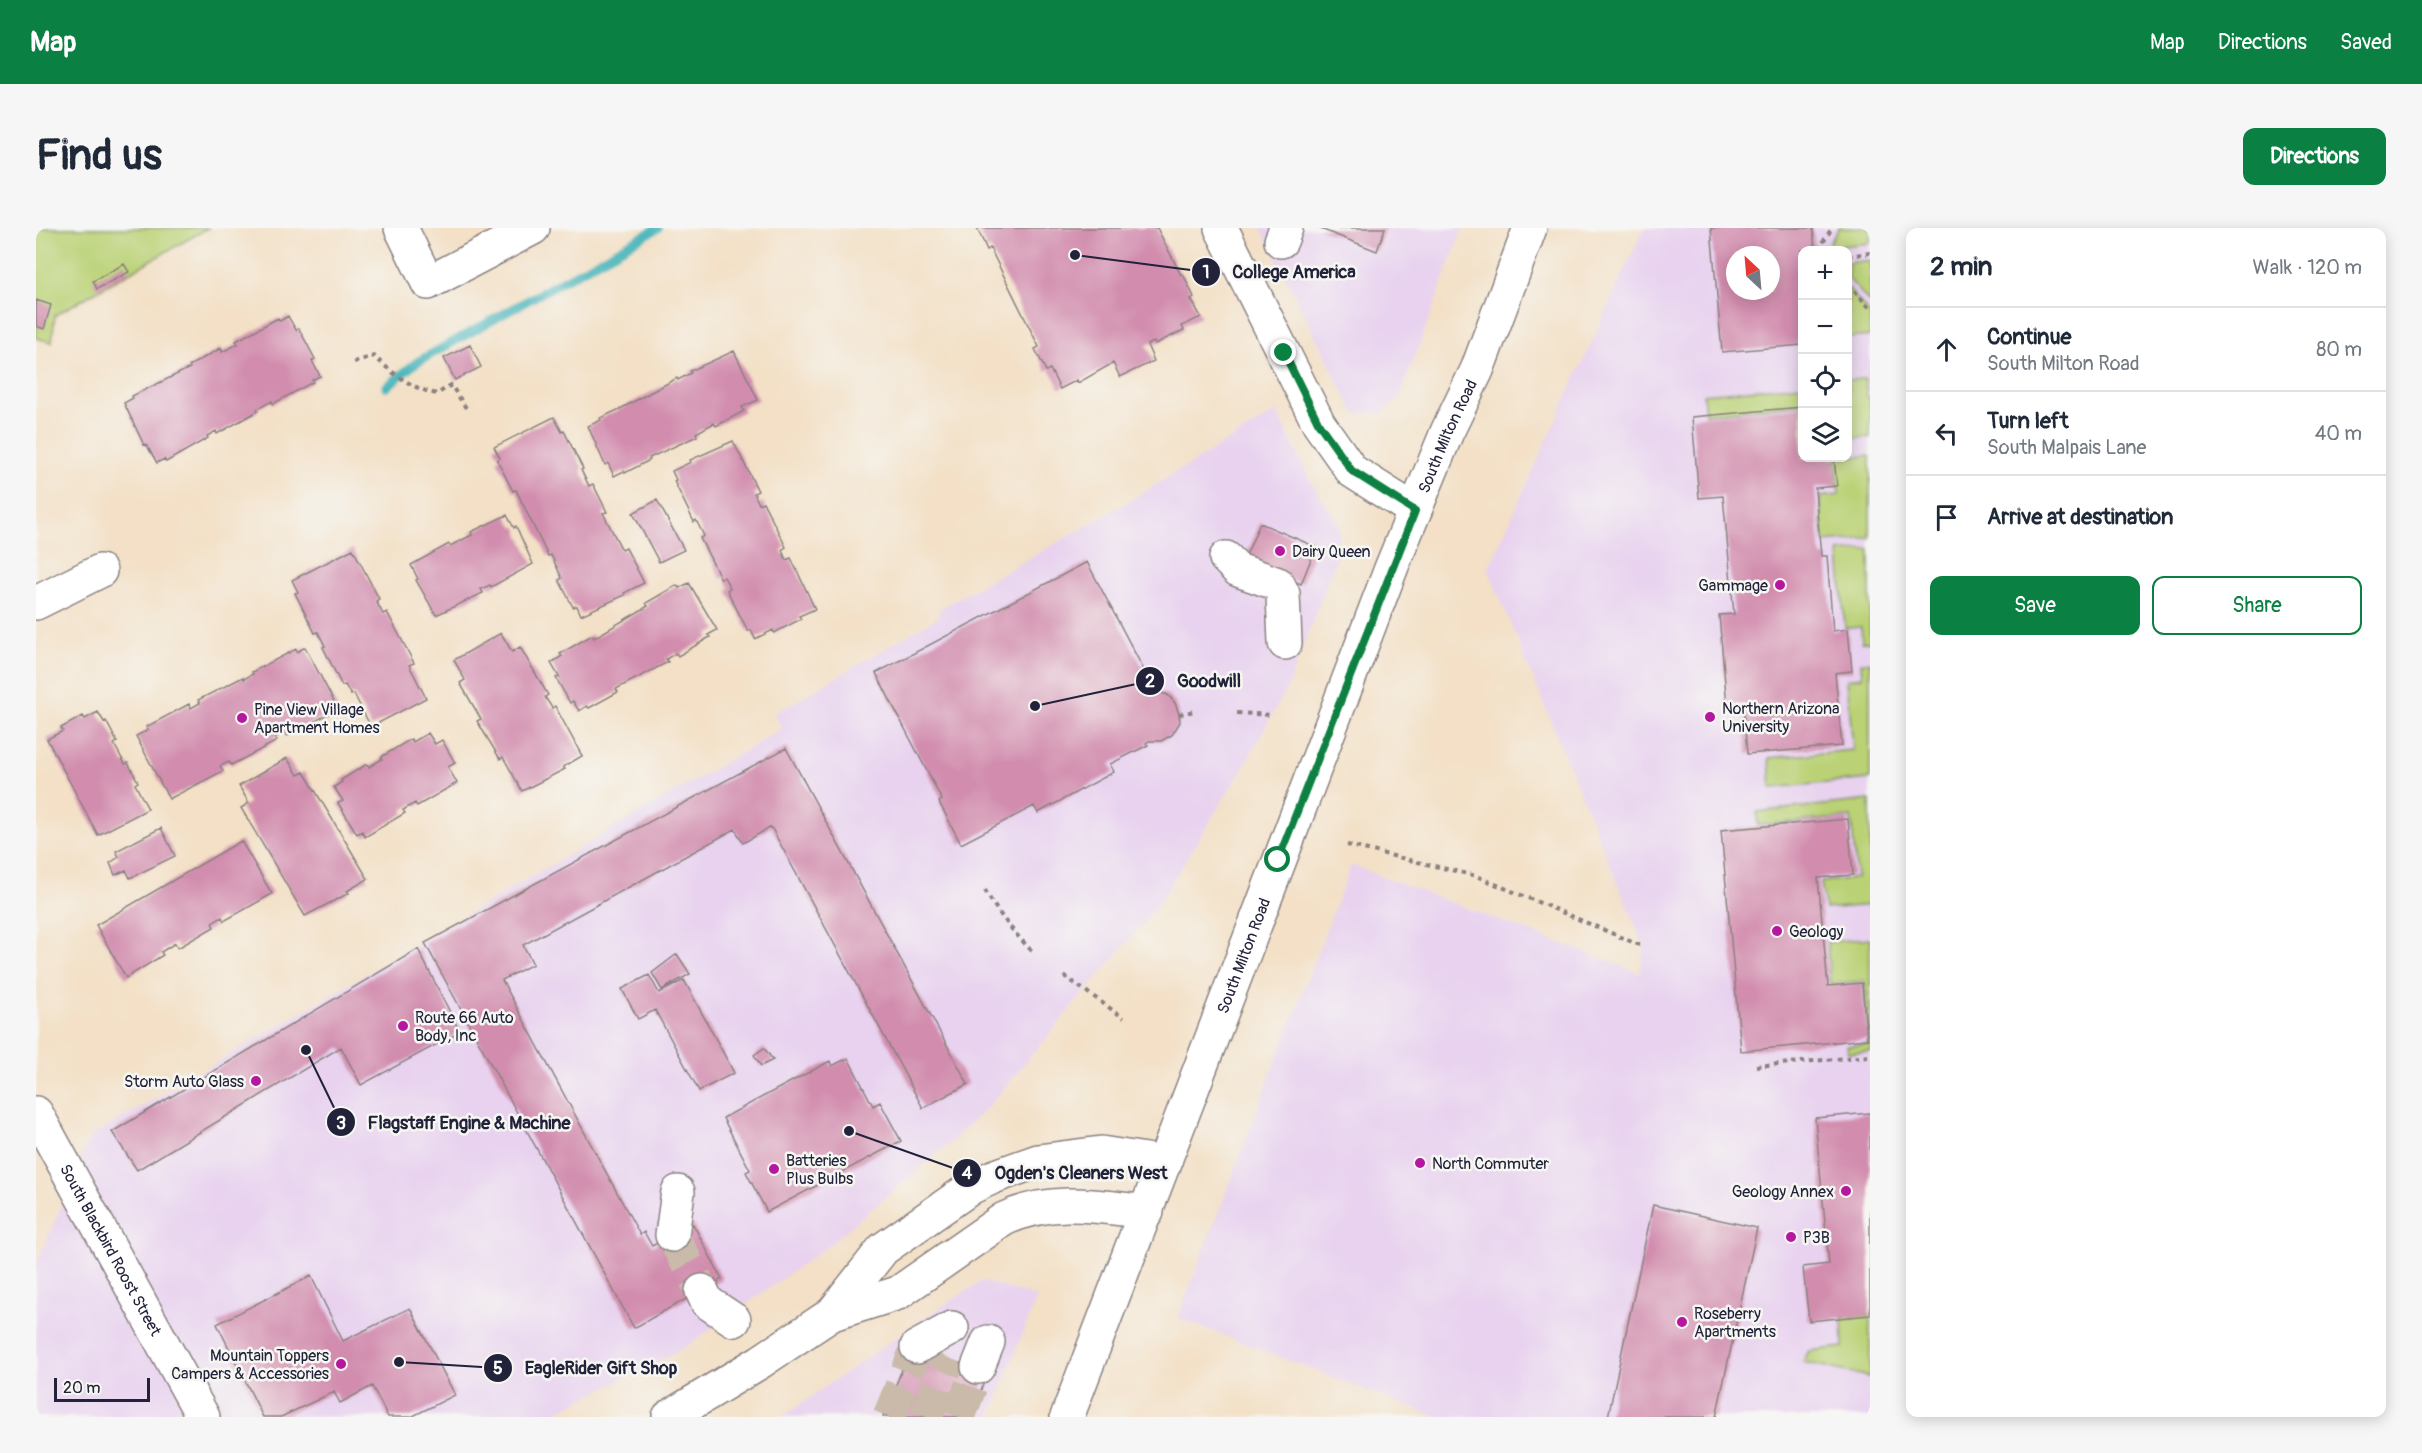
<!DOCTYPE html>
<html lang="en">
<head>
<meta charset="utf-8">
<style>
	:root { --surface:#fff; --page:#f6f6f7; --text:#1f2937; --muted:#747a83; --line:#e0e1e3; --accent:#0b8043 }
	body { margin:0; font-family:Pangolin,sans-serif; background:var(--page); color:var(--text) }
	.controls { position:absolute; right:18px; top:18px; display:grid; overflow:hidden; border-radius:12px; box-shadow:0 3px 15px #0003 }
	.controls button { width:54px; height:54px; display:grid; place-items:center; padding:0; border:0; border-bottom:2px solid var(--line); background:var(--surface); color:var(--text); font:30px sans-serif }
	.compass { position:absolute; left:1690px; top:18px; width:54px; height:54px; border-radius:50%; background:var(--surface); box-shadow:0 3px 15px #0003; rotate:334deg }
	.scale { position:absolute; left:18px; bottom:15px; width:96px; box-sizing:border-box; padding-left:6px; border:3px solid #22223b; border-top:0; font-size:16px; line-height:21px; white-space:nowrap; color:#22223b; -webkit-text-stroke:4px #f6f6f2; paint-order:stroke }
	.stop { position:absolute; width:18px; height:18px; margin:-14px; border:4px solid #0b8043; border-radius:50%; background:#fff }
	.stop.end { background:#0b8043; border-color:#fff; box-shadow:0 2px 6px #0008 }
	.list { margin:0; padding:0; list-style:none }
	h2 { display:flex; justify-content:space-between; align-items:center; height:78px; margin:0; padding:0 24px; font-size:26px }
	h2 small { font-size:20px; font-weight:400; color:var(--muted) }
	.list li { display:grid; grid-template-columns:39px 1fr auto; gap:18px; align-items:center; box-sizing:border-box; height:84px; padding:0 24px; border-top:2px solid var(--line) }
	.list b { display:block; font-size:22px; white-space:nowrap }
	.list p { margin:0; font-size:20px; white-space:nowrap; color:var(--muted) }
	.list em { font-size:20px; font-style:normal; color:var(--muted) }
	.actions { display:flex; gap:12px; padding:18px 24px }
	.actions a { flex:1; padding:14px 0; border:2px solid var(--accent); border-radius:12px; text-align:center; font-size:21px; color:var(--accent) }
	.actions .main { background:var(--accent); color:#fff }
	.icon { flex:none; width:33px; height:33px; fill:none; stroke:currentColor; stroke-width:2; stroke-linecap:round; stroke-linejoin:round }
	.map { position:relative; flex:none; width:1834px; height:1189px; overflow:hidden; border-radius:12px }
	header { display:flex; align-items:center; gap:36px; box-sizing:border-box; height:84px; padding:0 30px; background:var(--accent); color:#fff }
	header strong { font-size:28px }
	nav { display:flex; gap:33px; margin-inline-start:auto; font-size:21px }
	.intro { display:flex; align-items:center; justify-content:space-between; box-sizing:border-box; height:144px; padding:0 36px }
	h1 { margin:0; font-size:42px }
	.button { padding:15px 27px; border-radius:12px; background:var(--accent); color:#fff; font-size:21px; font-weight:700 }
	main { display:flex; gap:36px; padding:0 36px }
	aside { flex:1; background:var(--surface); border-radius:12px; box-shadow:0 3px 15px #0003 }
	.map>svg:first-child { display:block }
	.built { fill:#e8d2ef; fill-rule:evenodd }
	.green { fill:#bad175; stroke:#6e7a58; stroke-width:1.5 }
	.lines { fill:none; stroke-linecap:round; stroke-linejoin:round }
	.stream { stroke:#42b3b9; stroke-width:9 }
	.building { fill:#d28dae; fill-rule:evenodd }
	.minor-tunnel { stroke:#c9baaa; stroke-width:33; stroke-dasharray:33 16; stroke-linecap:butt }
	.minor-casing { stroke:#8a8180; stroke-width:36 }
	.major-casing { stroke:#8a8180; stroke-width:36 }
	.path { stroke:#8a8180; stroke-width:4; stroke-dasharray:4.5 4.5; stroke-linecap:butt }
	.minor { stroke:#fff; stroke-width:33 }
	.major { stroke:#fff; stroke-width:33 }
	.route { stroke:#0b8043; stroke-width:8 }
	.poi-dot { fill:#b5179e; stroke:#f6f6f2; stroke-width:2 }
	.labels { text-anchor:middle; stroke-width:5; stroke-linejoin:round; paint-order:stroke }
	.street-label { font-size:16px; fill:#22223b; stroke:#f6f6f2 }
	.poi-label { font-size:16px; fill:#22223b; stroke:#f6f6f2; text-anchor:start }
	.leader { fill:none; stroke:#22223b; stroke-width:2 }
	.callout-dot { fill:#22223b; stroke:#f6f6f2; stroke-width:2 }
	.mark-label { font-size:18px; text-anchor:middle; font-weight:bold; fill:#fff }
	.callout-label { font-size:18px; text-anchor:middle; font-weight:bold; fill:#22223b; stroke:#f6f6f2; stroke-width:5; stroke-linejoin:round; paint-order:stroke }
</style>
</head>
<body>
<header>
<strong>Map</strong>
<nav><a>Map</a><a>Directions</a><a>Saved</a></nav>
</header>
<div class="intro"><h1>Find us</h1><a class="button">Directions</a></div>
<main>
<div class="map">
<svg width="1834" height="1189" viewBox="0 0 1834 1189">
	<rect width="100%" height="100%" fill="#f6f6f2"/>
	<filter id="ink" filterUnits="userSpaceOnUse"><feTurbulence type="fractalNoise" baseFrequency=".0167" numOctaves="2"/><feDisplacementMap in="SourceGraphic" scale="12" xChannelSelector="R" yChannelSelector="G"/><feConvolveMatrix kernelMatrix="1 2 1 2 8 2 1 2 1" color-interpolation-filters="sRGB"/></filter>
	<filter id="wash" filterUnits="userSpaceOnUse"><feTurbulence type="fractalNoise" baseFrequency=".008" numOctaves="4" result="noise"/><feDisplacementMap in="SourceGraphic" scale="24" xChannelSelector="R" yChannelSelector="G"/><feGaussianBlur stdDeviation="1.35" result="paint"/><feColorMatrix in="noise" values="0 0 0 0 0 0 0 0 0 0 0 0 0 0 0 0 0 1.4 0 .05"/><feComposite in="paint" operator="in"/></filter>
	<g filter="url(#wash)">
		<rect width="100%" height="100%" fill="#f3e0c6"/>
		<path class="built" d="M1225,0H1427L1363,171L1346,185H1318Z
			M1608,0H1834V1189H1400L1142,1090L1315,637L1604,745L1608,719L1452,341ZM1766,22H1812V230H1766ZM1699,27H1735V63H1699Z
			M1241,183L1274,252L1304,298L1300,331L1252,458L1207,540L1119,681L951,880L914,915L788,1021L648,1120L511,1189H0V1037L54,909L746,501L738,486L904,388L902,382L912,376L1070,287Z
			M946,1053L1001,1069L954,1189H746L900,1082Z"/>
		<path class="green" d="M0,0H172L19,87L16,114L0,110Z
			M1803,0H1834V15L1795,19L1794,14Z
			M1834,32V75L1812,50V35Z
			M1812,60L1834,86V108L1812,110Z
			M1829,151L1831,170L1834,171V209L1812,211V152Z
			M1766,157V176L1669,186L1667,166Z
			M1834,227V310L1788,314L1784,269L1803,267L1800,231Z
			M1834,321V414H1826L1825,399L1809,400L1803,324Z
			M1834,434V551L1735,560L1733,530L1817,522L1811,451L1826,449L1825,435Z
			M1834,572V677L1789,681L1785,654L1821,650L1815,589L1722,597L1721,584Z
			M1834,710V823L1812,825L1811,818L1833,816L1828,753L1794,756L1791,714Z
			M1834,1087V1149L1767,1134L1773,1123L1807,1119L1806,1090Z"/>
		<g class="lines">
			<path class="stream" d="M350,159L381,134L622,0"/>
		</g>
		<g id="blocks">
			<path class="building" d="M941,0H1121L1145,47L1147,46L1158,69L1155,71L1165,89L1146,98L1148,102L1119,116L1118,114L1111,117L1118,133L1084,149L1077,135L1042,155L1041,152L1024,161L1014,141L1010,143L999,121L1003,119L954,20L951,22Z
				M1282,0H1349L1341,23Z
				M1675,0H1777L1779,22H1766V117L1686,124ZM1699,27H1735V63H1699Z
				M88,36L93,44L61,61L57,53Z
				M0,72L15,77L8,101L0,98Z
				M252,88L260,102L263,101L279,131L276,133L284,148L276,152L277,154L237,176L236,173L221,181L222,183L181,206L180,203L171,208L172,210L130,234L128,231L121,235L110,216L108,217L88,175L97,170L96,168L154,140L153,138L185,120L186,124L202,116L200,113L242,90L244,93Z
				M434,117L445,139L419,152L408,130Z
				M698,123L722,172L706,179L708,183L680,198L678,195L660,205L661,208L613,230L614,232L589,245L588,243L578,248L572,235L569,237L552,198L565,192L564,190L584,181L641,150L642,152L655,145L654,143Z
				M1766,179V230H1798L1801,258L1779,260L1785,328H1791L1797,403L1812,401L1816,443L1799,445L1806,518L1711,526L1707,476L1691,478L1683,387L1698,386L1687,268L1663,270L1656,189Z
				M518,189L526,204L528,203L547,241L545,242L553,258L557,256L571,284L567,285L586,322L590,320L608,355L588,365L589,367L545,387L541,378L537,379L523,352L526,350L515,327L512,328L480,262L477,263L461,232L464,230L458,219Z
				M697,213L722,263L718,265L723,276L727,274L750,319L746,322L750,332L755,330L779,381L763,388L765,391L738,405L737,402L719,411L715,402L712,403L691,362L694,360L688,349L685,351L664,310L668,308L660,292L658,294L638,253L640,252L636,243L655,234L654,232Z
				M621,272L648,322L623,334L597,285Z
				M471,287L478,300L480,298L497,336L455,359L454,357L445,361L447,365L400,387L380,352L382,351L375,337L413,316L414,318L436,307L435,304Z
				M1224,295L1280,319L1265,356L1208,332Z
				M317,321L343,371L340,373L347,386L351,384L378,435L373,437L390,470L335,499L318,466L315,467L309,457L306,458L287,419L289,418L282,404L279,405L259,365L262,364L256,352Z
				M1051,334L1119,463L1132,467L1139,475L1143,486L1144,494L1136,507L1125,513H1113L1110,515L1112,517L1074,536L1078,544L1002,585L998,578L925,616L903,574L906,572L840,445Z
				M653,355L681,402L672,407L674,409L642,428L640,425L630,431L632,434L580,461L582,464L553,480L551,478L543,483L537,473L534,475L520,450L523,449L515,435L526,428L524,426L556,407L558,410L612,378L610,375L641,357L643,360Z
				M465,405L476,424L484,419L512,467L509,469L516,480L519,478L546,528L527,539L529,541L486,563L467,529L464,531L441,493L445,491L424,455L429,452L418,432Z
				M269,419L302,481L251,508L249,504L238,509L241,513L195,537L193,534L184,538L187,543L133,571L100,508L112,502L110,499L153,476L155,480L164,475L162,472L207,449L208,451L217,446L216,444L260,421L261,424Z
				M62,484L68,494L70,493L81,514L78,516L89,536L92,535L102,554L99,556L112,581L62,607L11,511L27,503L25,500L47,488L49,491Z
				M392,505L399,516L406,512L419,535L412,539L421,555L381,578L379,575L367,582L369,585L329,609L326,603L321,606L302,575L307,573L298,559L306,554L305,552L331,536L333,539L346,531L345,529L375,511L377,514Z
				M750,520L932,856L887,880L735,599L707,615L699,601L487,717L497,736L466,752L604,1007L608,1004L616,1018L657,996L686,1051L598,1100L389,715Z
				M251,530L262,547L268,544L332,651L311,663L313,665L269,688L205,580L213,575L203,558Z
				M1812,591L1817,647L1782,650L1792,758L1826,755L1831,811L1705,823L1685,602Z
				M125,600L139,628L94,650L90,642L79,647L74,635L83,629L80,623Z
				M205,613L236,666L188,693L186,689L176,695L178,699L142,720L139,715L125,724L127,727L90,750L60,697Z
				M382,721L424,804L325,857L305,819L101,942L76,904Z
				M641,726L654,746L626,762L616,745Z
				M613,747L623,765L648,752L698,845L663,863L619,782L602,791L586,761Z
				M728,820L737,832L725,838L718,827Z
				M812,830L837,878L844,874L865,913L731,984L710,944L714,942L687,890L794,833L796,838Z
				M1834,885V1087L1773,1093L1767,1039L1793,1036L1779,890Z
				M1617,977L1721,1000L1680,1189H1572Z
				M275,1048L307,1113L374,1080L419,1167L375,1189H352L336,1158L304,1175L298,1164L245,1189H227L181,1096Z
				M875,1119L951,1146L935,1189H847Z"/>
		</g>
	</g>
	<g filter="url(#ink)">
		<use href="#blocks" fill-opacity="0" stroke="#8a8180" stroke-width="1.5"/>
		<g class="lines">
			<path class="minor-tunnel" d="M636,1007L666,1063
				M853,1189L881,1119
				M890,1189L913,1130
				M923,1189L942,1139"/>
			<g class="minor-casing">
				<g id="minor">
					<path d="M365,0L392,55L497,0"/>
					<path d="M1185,0L1283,196L1316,243L1379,283"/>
					<path d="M1245,13L1250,0"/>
					<path d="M1190,330L1202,342L1242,356L1247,366L1249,415"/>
					<path d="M0,375L64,343"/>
					<path id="s1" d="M0,885L167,1189"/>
					<path d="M636,1007L642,964"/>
					<path d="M666,1063L671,1074L698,1092"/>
					<path d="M881,1119L916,1100"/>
					<path d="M942,1139L952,1114"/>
				</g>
			</g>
			<g class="major-casing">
				<g id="major">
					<path d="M796,1086L847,1021L936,959L957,949L1002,933L1065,925L1129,935"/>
					<path d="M633,1189L724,1134L796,1086L862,1065L968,991C1016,969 1060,978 1111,984"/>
					<path id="s2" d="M1031,1189L1356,338L1411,204L1441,142L1494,0"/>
				</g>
			</g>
			<path class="path" d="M1785,22L1784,19L1796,0
				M1812,28L1834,25
				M1812,56L1834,80
				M318,134L338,128C356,145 376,161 401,166L415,157L430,180
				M1201,485L1237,487
				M1143,486L1159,483
				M1311,617L1440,648L1608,719
				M949,662C961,685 979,706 997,724
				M1028,748L1088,790
				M1720,838L1834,828"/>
			<use href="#minor" class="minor"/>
			<use href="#major" class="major"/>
		</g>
	</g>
	<g class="lines" filter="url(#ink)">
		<path class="route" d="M1242,632L1379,283L1316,243L1283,196L1248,125"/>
	</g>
	<g class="poi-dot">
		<circle cx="1244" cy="323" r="6"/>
		<circle cx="1744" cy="357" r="6"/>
		<circle cx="1674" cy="489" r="6"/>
		<circle cx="206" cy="490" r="6"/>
		<circle cx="1741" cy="703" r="6"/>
		<circle cx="367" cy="798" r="6"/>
		<circle cx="220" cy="853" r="6"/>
		<circle cx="1384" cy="935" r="6"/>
		<circle cx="738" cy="941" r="6"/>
		<circle cx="1810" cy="963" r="6"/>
		<circle cx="1755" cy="1009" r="6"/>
		<circle cx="1646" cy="1094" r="6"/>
		<circle cx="305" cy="1136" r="6"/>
	</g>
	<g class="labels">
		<g class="street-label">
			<text dy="6" stroke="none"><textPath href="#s2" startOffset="1052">South Milton Road</textPath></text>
			<text dy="6" stroke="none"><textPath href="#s2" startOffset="494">South Milton Road</textPath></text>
			<text dy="6" stroke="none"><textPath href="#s1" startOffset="156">South Blackbird Roost Street</textPath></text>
		</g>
		<g class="poi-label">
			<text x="1256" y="329">Dairy Queen</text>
			<text x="1732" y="363" text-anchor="end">Gammage</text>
			<text x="1686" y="486">Northern Arizona<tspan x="1686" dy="18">University</tspan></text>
			<text x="218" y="487">Pine View Village<tspan x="218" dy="18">Apartment Homes</tspan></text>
			<text x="1753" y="709">Geology</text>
			<text x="379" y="795">Route 66 Auto<tspan x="379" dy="18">Body, Inc</tspan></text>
			<text x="208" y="859" text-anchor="end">Storm Auto Glass</text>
			<text x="750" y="938">Batteries<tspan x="750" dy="18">Plus Bulbs</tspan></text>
			<text x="1396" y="941">North Commuter</text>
			<text x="1798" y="969" text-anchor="end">Geology Annex</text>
			<text x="1767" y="1015">P3B</text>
			<text x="1658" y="1091">Roseberry<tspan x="1658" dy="18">Apartments</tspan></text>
			<text x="293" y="1133" text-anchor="end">Mountain Toppers<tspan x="293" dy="18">Campers &amp; Accessories</tspan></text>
		</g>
	</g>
	<path class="leader" d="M1039 27L1170 44M999 478L1114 453M270 822L305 894M813 903L931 945M363 1134L462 1140"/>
	<g class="callout-dot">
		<circle cx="1039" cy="27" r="6"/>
		<circle cx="999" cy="478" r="6"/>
		<circle cx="270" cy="822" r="6"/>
		<circle cx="813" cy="903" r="6"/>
		<circle cx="363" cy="1134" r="6"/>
		<circle cx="1170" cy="44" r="15"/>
		<circle cx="1114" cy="453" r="15"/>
		<circle cx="305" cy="894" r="15"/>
		<circle cx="931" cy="945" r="15"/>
		<circle cx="462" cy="1140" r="15"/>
	</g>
	<g class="mark-label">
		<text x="1170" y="50">1</text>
		<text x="1114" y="459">2</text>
		<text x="305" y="901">3</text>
		<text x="931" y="951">4</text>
		<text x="462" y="1146">5</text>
	</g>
	<g class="callout-label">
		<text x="1258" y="50">College America</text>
		<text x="1173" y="459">Goodwill</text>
		<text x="433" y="901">Flagstaff Engine &amp; Machine</text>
		<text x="1045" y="951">Ogden's Cleaners West</text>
		<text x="565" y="1146">EagleRider Gift Shop</text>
	</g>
</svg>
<div class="controls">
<button>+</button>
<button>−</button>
<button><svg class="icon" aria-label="locate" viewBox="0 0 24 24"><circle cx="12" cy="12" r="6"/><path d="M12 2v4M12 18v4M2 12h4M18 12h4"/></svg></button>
<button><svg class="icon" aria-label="layers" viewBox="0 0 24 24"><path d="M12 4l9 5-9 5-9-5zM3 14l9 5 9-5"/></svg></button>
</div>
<svg class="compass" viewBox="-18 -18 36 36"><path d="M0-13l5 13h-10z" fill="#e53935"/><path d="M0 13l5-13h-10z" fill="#747a83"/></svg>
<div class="scale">20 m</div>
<div class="stop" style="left:1242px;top:632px"></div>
<div class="stop end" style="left:1248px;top:125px"></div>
</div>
<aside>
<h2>2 min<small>Walk · 120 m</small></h2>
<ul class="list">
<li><svg class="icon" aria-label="ahead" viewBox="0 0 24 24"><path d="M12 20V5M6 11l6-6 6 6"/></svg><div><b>Continue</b><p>South Milton Road</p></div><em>80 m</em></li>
<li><svg class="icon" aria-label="left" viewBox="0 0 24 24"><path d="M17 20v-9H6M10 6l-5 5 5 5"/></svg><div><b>Turn left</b><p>South Malpais Lane</p></div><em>40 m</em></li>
<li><svg class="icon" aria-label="arrive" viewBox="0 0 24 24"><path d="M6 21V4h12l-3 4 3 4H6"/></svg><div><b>Arrive at destination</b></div></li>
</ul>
<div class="actions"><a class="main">Save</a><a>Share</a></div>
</aside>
</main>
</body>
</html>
